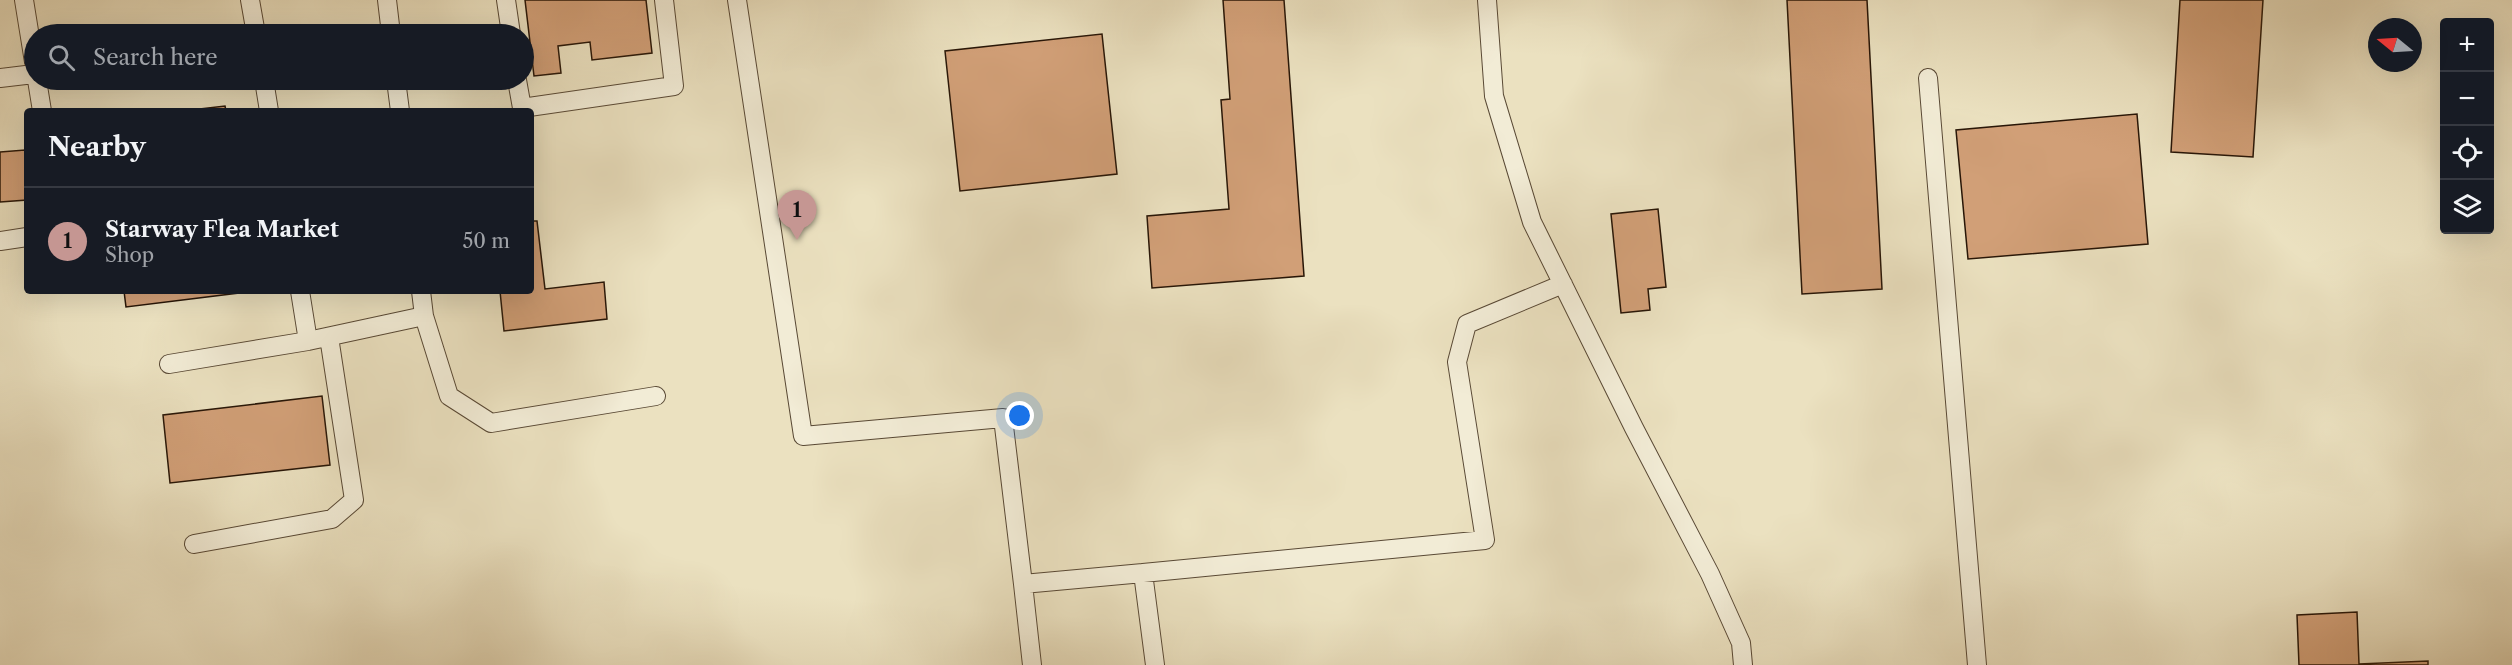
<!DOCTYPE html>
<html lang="en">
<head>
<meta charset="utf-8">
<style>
	:root { --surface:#171b24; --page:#20242c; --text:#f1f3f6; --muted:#9ea1a6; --line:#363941; --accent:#c59692 }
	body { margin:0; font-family:"Libre Caslon Text",serif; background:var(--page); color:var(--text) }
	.controls { position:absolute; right:18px; top:18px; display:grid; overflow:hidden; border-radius:6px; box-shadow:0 6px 24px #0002 }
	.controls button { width:54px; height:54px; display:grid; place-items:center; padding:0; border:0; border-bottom:2px solid var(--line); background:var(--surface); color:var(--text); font:30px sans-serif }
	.compass { position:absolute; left:2368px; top:18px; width:54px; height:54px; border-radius:50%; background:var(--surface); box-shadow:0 6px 24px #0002; rotate:288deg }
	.you { position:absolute; left:1020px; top:416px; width:21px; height:21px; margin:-15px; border:4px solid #fff; border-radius:50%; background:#1a73e8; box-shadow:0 0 0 9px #1a73e833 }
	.badge { display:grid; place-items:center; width:39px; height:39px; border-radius:50%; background:var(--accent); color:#111; font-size:20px; font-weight:700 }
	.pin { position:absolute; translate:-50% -50px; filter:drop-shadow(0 2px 3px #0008) }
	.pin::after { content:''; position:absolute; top:32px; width:21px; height:18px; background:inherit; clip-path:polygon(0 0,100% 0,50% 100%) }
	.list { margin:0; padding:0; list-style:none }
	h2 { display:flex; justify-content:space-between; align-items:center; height:78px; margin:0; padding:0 24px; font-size:26px }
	h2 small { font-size:20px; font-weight:400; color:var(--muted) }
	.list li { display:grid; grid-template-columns:39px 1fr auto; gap:18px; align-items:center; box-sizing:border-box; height:108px; padding:0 24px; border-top:2px solid var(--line) }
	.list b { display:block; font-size:22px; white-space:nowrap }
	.list p { margin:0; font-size:20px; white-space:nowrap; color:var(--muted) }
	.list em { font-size:20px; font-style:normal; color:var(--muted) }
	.icon { flex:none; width:33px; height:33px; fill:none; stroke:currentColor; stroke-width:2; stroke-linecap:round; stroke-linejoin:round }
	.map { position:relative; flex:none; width:2512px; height:665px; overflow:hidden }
	.search { position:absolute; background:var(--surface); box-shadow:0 6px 24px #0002; left:24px; top:24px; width:510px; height:66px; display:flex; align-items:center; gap:15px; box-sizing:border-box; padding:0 21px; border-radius:33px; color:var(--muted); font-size:22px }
	.panel { position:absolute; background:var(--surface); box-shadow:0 6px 24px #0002; left:24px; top:108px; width:510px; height:186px; border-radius:6px }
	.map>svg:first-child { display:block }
	.building { fill:#d19f77; stroke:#281607; stroke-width:1.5 }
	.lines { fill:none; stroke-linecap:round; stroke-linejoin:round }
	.lane-casing { stroke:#594935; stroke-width:20 }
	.lane { stroke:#f2ecd6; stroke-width:18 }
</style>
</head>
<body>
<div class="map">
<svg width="2512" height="665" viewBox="0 0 2512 665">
	<rect width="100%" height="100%" fill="#ebe1c0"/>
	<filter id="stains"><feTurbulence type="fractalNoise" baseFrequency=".00333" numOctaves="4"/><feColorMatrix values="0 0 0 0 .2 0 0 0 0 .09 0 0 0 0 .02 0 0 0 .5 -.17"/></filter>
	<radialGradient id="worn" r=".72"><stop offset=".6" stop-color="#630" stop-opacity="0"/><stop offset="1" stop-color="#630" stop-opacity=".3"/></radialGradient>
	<path class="building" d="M525,0H646L652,53L592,60L590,42L558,46L561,73L534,76Z
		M1223,0H1284L1304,276L1152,288L1147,216L1229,209L1221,100L1230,99Z
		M1787,0H1867L1882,289L1802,294Z
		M2180,0H2263L2253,157L2171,152Z
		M1102,34L1117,174L960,191L945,51Z
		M225,106L226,111H182Z
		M2137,114L2148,244L1968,259L1956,130Z
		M25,150L27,200L0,202V152Z
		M1658,209L1666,287L1648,289L1650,310L1621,313L1611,214Z
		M531,221H537L545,289L604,282L607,319L504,331L500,291H531Z
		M124,291H247V292L126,307Z
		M322,396L330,465L170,483L163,415Z
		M2357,612L2359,664L2428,661V665H2299L2297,615Z"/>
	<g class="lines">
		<g class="lane-casing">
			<path id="lane" d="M24,0L34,62
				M250,0L256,34
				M387,0L391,34
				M506,0L511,34
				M737,0L803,436L1003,418L1023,584
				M1487,0L1494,96L1532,222L1634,428L1710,574L1741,643L1743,665
				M0,78L34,74
				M1928,78L1977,665
				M37,80L42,111
				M264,80L269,111
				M396,80L400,111
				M517,80L522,108L674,86L664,0
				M0,241L27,237
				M300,291L308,341L424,316
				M421,291L424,316L449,396L491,423L656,396
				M169,364L308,341
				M194,544L332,519L354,500L329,337
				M1032,665L1023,584L1143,573
				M1155,665L1143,573L1485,540L1457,362L1467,324L1563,284"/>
		</g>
		<use href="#lane" class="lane"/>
	</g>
	<rect width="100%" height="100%" filter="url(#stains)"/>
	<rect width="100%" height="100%" fill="url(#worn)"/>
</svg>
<div class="controls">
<button>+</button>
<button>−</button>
<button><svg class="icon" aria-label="locate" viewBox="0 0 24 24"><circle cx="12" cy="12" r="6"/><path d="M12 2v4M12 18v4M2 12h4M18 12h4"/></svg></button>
<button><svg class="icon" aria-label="layers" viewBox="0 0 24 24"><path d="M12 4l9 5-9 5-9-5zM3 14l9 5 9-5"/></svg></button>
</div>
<svg class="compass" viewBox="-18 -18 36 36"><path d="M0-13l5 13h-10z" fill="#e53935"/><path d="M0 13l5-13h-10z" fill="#9ea1a6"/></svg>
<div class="you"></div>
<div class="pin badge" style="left:797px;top:240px">1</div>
<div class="search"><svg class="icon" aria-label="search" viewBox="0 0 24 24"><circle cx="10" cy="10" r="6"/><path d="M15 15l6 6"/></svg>Search here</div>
<section class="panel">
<h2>Nearby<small></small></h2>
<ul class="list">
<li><span class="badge">1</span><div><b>Starway Flea Market</b><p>Shop</p></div><em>50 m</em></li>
</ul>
</section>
</div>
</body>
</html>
